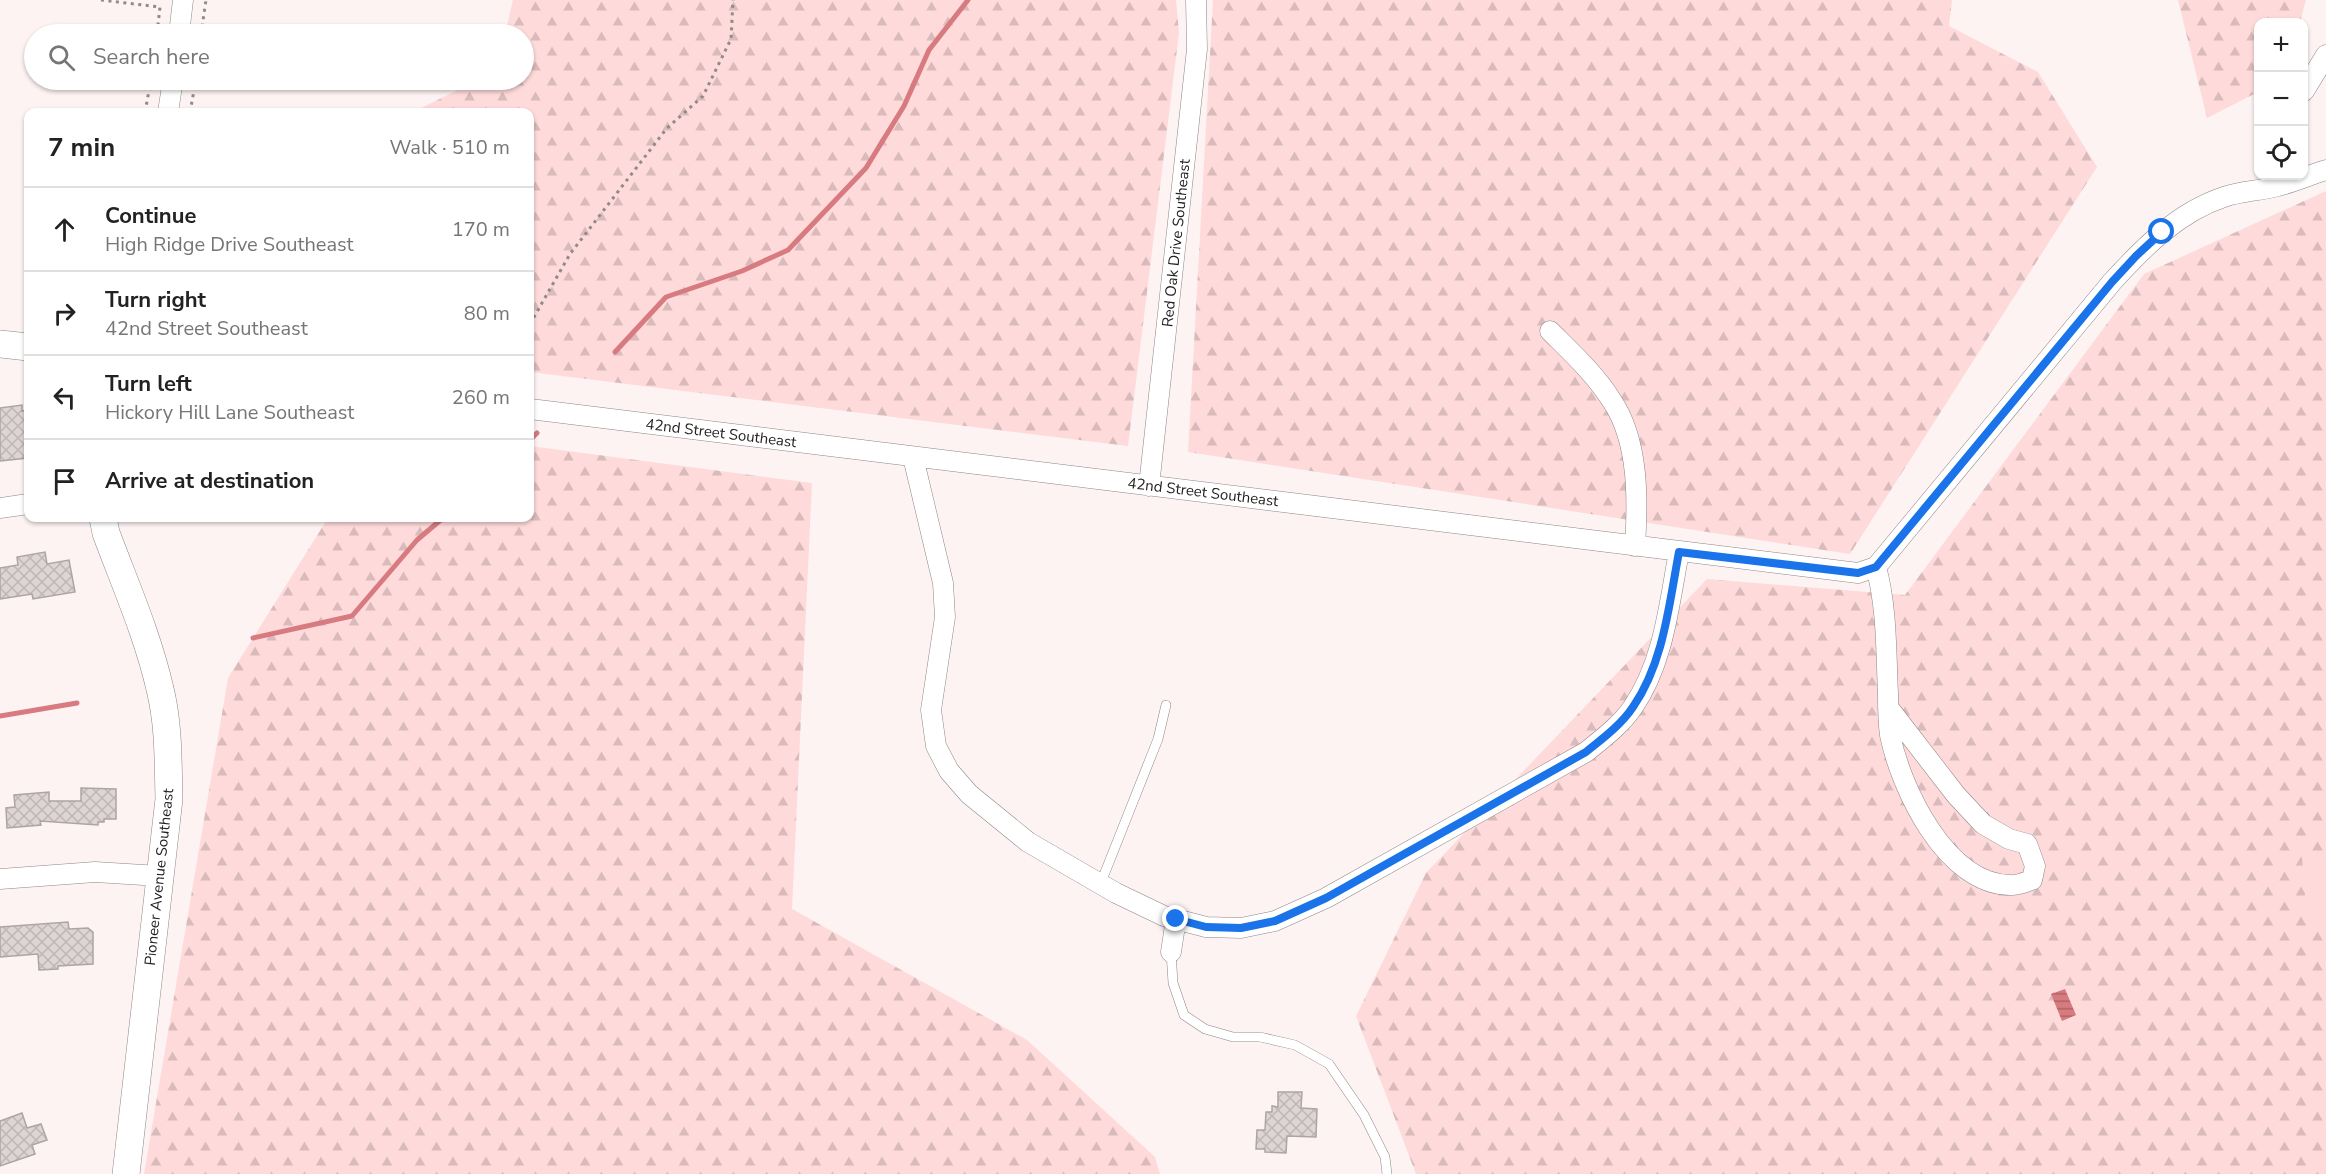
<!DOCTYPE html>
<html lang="en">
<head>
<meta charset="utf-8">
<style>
	:root { --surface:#fff; --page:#f2f2f2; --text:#222; --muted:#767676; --line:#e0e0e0 }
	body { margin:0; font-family:"Nunito Sans",sans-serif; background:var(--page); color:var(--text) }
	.controls { position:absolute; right:18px; top:18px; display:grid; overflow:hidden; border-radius:12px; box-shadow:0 2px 4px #0004 }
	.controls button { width:54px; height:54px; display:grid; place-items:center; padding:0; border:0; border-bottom:2px solid var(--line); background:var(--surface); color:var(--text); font:30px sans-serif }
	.stop { position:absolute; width:18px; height:18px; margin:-14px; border:4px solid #1a73e8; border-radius:50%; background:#fff }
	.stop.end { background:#1a73e8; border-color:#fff; box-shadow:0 2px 6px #0008 }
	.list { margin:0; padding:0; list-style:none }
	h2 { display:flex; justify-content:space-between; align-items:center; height:78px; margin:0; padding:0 24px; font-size:26px }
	h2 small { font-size:20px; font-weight:400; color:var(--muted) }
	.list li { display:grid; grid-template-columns:39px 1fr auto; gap:18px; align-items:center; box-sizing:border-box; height:84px; padding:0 24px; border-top:2px solid var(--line) }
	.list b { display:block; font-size:22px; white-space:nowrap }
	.list p { margin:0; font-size:20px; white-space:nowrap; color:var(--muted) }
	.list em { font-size:20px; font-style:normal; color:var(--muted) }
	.icon { flex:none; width:33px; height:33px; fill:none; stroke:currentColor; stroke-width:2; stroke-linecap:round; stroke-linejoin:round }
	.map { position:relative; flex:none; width:2326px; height:1174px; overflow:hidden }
	.search { position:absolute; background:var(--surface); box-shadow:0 2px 4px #0004; left:24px; top:24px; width:510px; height:66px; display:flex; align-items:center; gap:15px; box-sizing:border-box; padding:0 21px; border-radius:33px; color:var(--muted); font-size:22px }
	.panel { position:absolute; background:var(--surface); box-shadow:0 2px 4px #0004; left:24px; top:108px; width:510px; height:414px; border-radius:12px }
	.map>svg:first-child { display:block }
	.forest { fill:url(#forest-firs) }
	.pitch { fill:#ffdada }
	.water { fill:url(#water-rules) }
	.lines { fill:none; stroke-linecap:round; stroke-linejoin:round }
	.stream { stroke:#d77b80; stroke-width:5 }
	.building { fill:url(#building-cross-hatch); stroke:#ada4a4; stroke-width:1.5 }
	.lane-casing { stroke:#8f8686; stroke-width:10 }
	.street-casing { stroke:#8f8686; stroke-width:21 }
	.secondary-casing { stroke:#8f8686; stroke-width:28 }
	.path { stroke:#918a8a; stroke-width:3; stroke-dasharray:3 4.5; stroke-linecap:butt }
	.lane { stroke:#fff; stroke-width:9 }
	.street { stroke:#fff; stroke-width:20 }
	.secondary { stroke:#fff; stroke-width:27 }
	.route { stroke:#1a73e8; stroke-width:8 }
	.labels { text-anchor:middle; stroke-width:4.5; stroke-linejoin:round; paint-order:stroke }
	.street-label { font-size:15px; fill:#242020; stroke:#fff }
</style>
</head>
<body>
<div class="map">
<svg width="2326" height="1174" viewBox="0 0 2326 1174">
	<defs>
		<pattern id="forest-firs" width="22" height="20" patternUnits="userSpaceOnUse" patternTransform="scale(1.5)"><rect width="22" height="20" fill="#ffdada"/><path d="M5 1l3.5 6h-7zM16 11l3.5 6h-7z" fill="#dabbbb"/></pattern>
		<pattern id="water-rules" width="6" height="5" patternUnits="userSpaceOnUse" patternTransform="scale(1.5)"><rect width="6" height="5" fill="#d77b80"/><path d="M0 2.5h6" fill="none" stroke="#ae6468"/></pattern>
		<pattern id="building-cross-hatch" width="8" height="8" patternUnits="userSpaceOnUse" patternTransform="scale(1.5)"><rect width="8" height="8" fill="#ded4d4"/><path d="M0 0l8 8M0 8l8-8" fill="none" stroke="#beb6b6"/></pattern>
	</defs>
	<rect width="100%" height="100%" fill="#fdf3f3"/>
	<path class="forest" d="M513,0H1176L1179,33L1128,446L530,372V112H413L478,80H524V34H505Z
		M1213,0H1952L1949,26L2038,72L2097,167L1850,554L1188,452Z
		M2178,0H2306L2300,22H2258V92L2207,118Z
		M2326,191V1174H1416L1356,1016L1426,873L1707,579L1905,595L2144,274Z
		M530,446L812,483L792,909L1027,1040L1155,1157L1160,1174H144L228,678L328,518H530Z"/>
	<path class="pitch" d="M2326,855V917L2307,919L2302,857Z"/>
	<path class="water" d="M2065,989L2076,1015L2062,1021L2051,994Z"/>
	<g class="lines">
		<path class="stream" d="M615,352L666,297L742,271L788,250L866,168L904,106L929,50L968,0
			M530,440L537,433
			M253,638L352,616L417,540L443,518
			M0,716L77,703"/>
	</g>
	<path class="building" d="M22,405V411L28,410V448H26L28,458L0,461V408Z
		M45,552L47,564L69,560L75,592L33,599L32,594L0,599V568L18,565L17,557Z
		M81,788L116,789V819H104V822H98V825L40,821L41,825L7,828L6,808L15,807L14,795L49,792V801H81Z
		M68,922L69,929L88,928L93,932V964L58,966V969L39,970L38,954L0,957V927Z
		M1278,1092H1302L1301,1108L1317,1109L1316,1137L1287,1136L1286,1153L1265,1152V1149H1256L1257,1130H1265L1266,1112H1272V1106L1278,1107Z
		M22,1113L27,1128L41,1124L47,1140L32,1145L35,1154L0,1166V1121Z"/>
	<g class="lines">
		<g class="lane-casing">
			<path id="lane" d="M1100,885L1158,739L1166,705
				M1171,952L1173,983L1184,1015L1205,1029L1233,1037H1260L1295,1045L1329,1064L1364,1115L1385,1157L1387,1174"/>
		</g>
		<g class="street-casing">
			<path id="street" d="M179,34L183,0
				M2304,91L2326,55
				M168,112L173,80
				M1550,331C1572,353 1595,374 1612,401C1639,441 1638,500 1635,546
				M530,409L1858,573L1876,567L2112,282C2143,248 2178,212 2224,197C2241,191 2260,191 2278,186C2294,182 2310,175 2326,170
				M913,457L943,583L945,617L931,710L936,746L949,771L969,794L1028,842L1116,893L1164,916L1206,927L1241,928L1275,921L1326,898L1586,752C1602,739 1621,725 1633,707C1664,662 1669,604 1679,552
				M1149,486L1197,49L1196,0
				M0,508L28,504
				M1876,567C1887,607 1886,651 1888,694C1888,707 1888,721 1890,735C1901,789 1946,884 2010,885C2017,886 2025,882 2032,880L2035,866L2027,844L2009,839L1983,824L1956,795L1888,707
				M0,879L95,872L160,876
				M1171,952L1176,919"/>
		</g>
		<g class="secondary-casing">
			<path id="secondary" d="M0,344L28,347
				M103,518L106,533C125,584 148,636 160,689C169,725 168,763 169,799L126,1174"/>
		</g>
		<path class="path" d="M101,0L160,7L157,34
			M201,34L206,0
			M145,112L151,80
			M190,112L196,80
			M530,324L570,254L667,128L703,96L731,39L733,0"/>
		<use href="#lane" class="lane"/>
		<use href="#street" class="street"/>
		<use href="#secondary" class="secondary"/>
	</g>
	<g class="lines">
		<path class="route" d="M1176,919L1206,927L1241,928L1275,921L1326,898L1586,752C1602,739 1621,725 1633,707C1664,662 1669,604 1679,552L1858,573L1876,567L2112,282L2136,256L2162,232"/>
	</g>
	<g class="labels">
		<g class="street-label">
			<text transform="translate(1176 243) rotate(-84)" y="5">Red Oak Drive Southeast</text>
			<text transform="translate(721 433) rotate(7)" y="5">42nd Street Southeast</text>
			<text transform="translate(1203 492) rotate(7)" y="5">42nd Street Southeast</text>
			<text transform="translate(159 877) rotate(-84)" y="5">Pioneer Avenue Southeast</text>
		</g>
	</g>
</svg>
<div class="controls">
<button>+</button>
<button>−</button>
<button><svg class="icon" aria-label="locate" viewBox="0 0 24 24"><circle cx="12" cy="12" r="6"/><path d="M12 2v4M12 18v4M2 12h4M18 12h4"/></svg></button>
</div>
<div class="stop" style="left:2162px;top:232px"></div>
<div class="stop end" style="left:1176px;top:919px"></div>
<div class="search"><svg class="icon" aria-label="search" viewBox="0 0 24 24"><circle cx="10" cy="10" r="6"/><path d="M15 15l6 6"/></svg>Search here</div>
<section class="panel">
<h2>7 min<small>Walk · 510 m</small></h2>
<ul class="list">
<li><svg class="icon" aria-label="ahead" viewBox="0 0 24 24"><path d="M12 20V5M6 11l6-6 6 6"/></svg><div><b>Continue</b><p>High Ridge Drive Southeast</p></div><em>170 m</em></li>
<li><svg class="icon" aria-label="right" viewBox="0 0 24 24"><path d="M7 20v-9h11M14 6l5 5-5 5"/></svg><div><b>Turn right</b><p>42nd Street Southeast</p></div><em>80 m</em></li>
<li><svg class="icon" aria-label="left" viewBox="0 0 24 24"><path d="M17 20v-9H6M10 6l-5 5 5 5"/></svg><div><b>Turn left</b><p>Hickory Hill Lane Southeast</p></div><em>260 m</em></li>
<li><svg class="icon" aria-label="arrive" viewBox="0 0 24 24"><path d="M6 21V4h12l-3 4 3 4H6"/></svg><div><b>Arrive at destination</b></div></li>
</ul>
</section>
</div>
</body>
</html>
